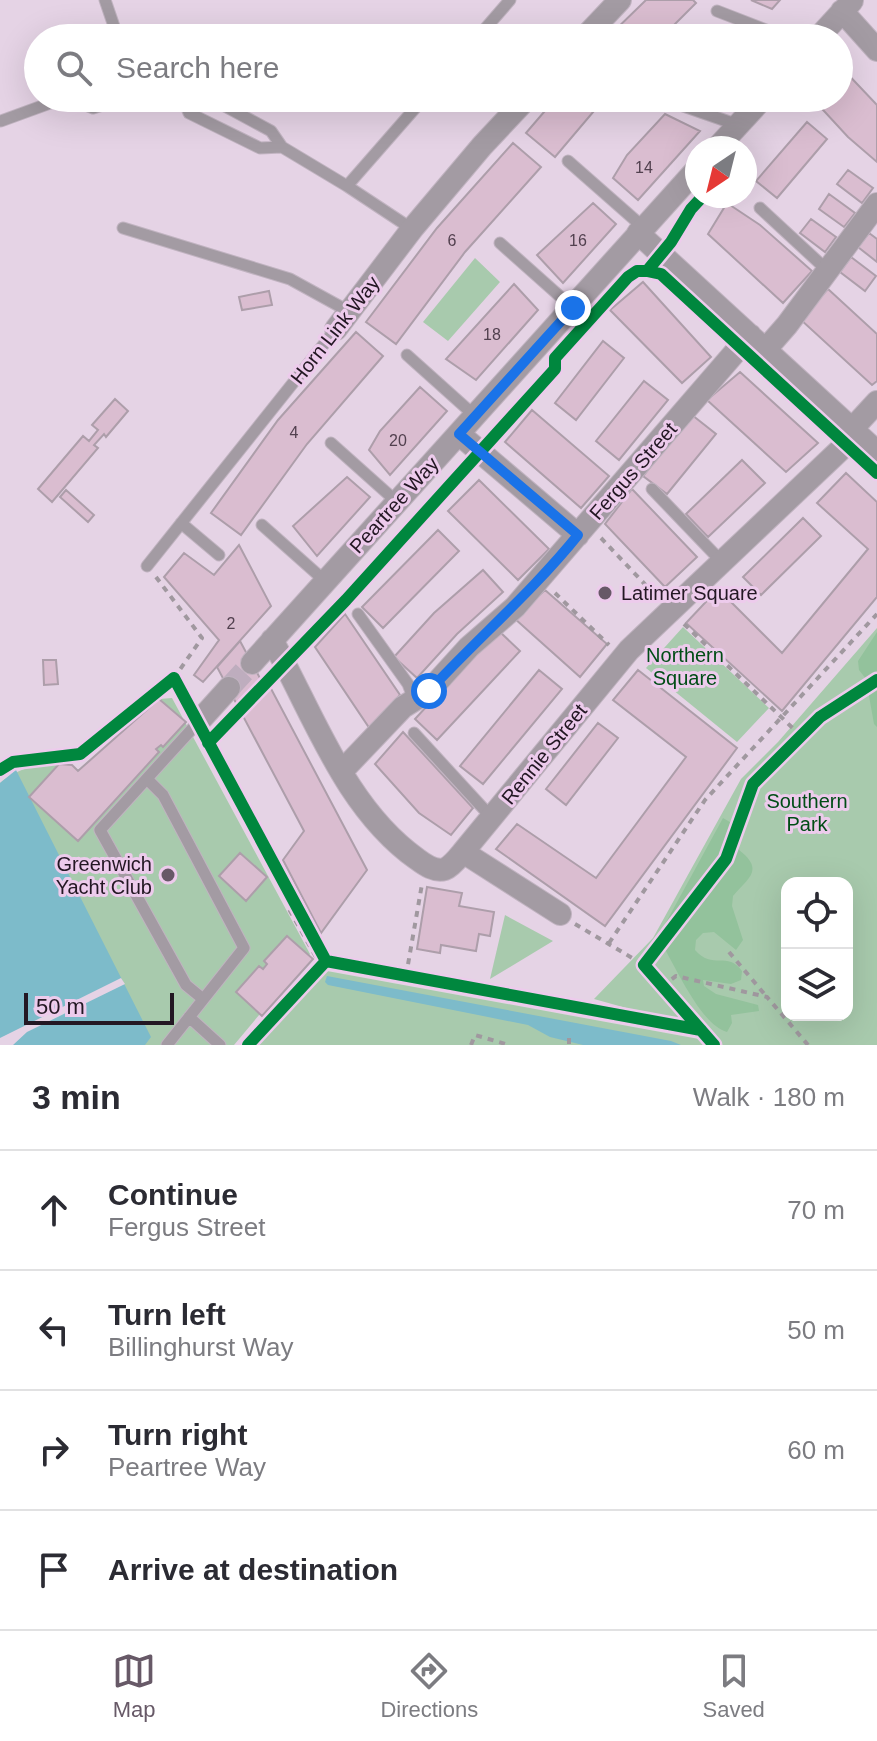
<!DOCTYPE html>
<html lang="en">
<head>
<meta charset="utf-8">
<style>
	:root { --surface:#fff; --page:#f2f2f3; --text:#2b2b33; --muted:#7c7c81; --line:#e1e1e2; --accent:#675967 }
	body { margin:0; font-family:Arial,sans-serif; background:var(--page); color:var(--text) }
	.controls { position:absolute; right:24px; bottom:24px; display:grid; overflow:hidden; border-radius:16px; box-shadow:0 8px 32px #0002 }
	.controls button { width:72px; height:72px; display:grid; place-items:center; padding:0; border:0; border-bottom:2px solid var(--line); background:var(--surface); color:var(--text); font:40px sans-serif }
	.compass { position:absolute; left:685px; top:136px; width:72px; height:72px; border-radius:50%; background:var(--surface); box-shadow:0 8px 32px #0002; rotate:215deg }
	.scale { position:absolute; left:24px; bottom:20px; width:150px; box-sizing:border-box; padding-left:8px; border:4px solid #231723; border-top:0; font-size:22px; line-height:28px; white-space:nowrap; color:#231723; -webkit-text-stroke:6px #edcbec; paint-order:stroke }
	.stop { position:absolute; width:24px; height:24px; margin:-18px; border:6px solid #1a73e8; border-radius:50%; background:#fff }
	.stop.end { background:#1a73e8; border-color:#fff; box-shadow:0 2px 8px #0008 }
	.list { margin:0; padding:0; list-style:none }
	h2 { display:flex; justify-content:space-between; align-items:center; height:104px; margin:0; padding:0 32px; font-size:34px }
	h2 small { font-size:26px; font-weight:400; color:var(--muted) }
	.list li { display:grid; grid-template-columns:52px 1fr auto; gap:24px; align-items:center; box-sizing:border-box; height:120px; padding:0 32px; border-top:2px solid var(--line) }
	.list b { display:block; font-size:30px; white-space:nowrap }
	.list p { margin:0; font-size:26px; white-space:nowrap; color:var(--muted) }
	.list em { font-size:26px; font-style:normal; color:var(--muted) }
	.icon { flex:none; width:44px; height:44px; fill:none; stroke:currentColor; stroke-width:2; stroke-linecap:round; stroke-linejoin:round }
	.map { position:relative; flex:none; width:877px; height:1045px; overflow:hidden }
	.search { position:absolute; background:var(--surface); box-shadow:0 8px 32px #0002; left:24px; right:24px; top:24px; height:88px; display:flex; align-items:center; gap:20px; box-sizing:border-box; padding:0 28px; border-radius:44px; color:var(--muted); font-size:30px }
	.sheet { height:584px; background:var(--surface) }
	nav { display:flex; justify-content:space-around; align-items:center; box-sizing:border-box; height:112px; border-top:2px solid var(--line); background:var(--surface); font-size:22px; color:var(--muted) }
	nav a { display:grid; justify-items:center; gap:4px }
	nav .on { color:var(--accent) }
	.map>svg:first-child { display:block }
	.green { fill:#a8caad; fill-rule:evenodd }
	.forest { fill:#93c29c }
	.water { fill:#7dbbca }
	.pier { fill:#e5d3e5 }
	.building { fill:#dabdd0; stroke:#ad9eaa; stroke-width:2 }
	.lines { fill:none; stroke-linecap:round; stroke-linejoin:round }
	.minor-tunnel { stroke:#beadbe; stroke-width:22; stroke-dasharray:22 11; stroke-linecap:butt }
	.service-casing { stroke:#c0b3c0; stroke-width:13 }
	.minor-casing { stroke:#c0b3c0; stroke-width:24 }
	.path { stroke:#a0989f; stroke-width:4; stroke-dasharray:6 6; stroke-linecap:butt }
	.service { stroke:#a39ba3; stroke-width:11 }
	.minor { stroke:#a39ba3; stroke-width:22 }
	.cycleway-casing { stroke:#edcbec; stroke-width:17 }
	.cycleway { stroke:#00873e; stroke-width:12 }
	.route { stroke:#1a73e8; stroke-width:10 }
	.poi-dot { fill:#675967; stroke:#edcbec; stroke-width:3 }
	.labels { text-anchor:middle; stroke-width:6; stroke-linejoin:round; paint-order:stroke }
	.number-label { font-size:16px; fill:#52414f }
	.street-label { font-size:20px; fill:#231723; stroke:#edcbec }
	.poi-label { font-size:20px; fill:#231723; stroke:#edcbec; text-anchor:start }
	.park-label { font-size:20px; fill:#004d16; stroke:#edcbec }
</style>
</head>
<body>
<div class="map">
<svg width="877" height="1045" viewBox="0 0 877 1045">
	<rect width="100%" height="100%" fill="#e5d3e5"/>
	<path class="green" d="M475,258L500,282L448,341L423,322Z
		M683,627L769,708L737,742L646,668Z
		M877,628V1045H722L709,1031L594,999L653,938L741,779L778,742ZM787,883H847V1015H787Z
		M172,698L310,954L234,1045H0V783C23,764 43,764 72,765L78,770L159,699Z
		M505,915L553,941L490,979Z
		M327,971L699,1039L704,1045H257Z"/>
	<path class="forest" d="M877,632V727L874,724L866,679L859,670L858,661Z
		M723,818L735,825L739,850C765,870 748,878 733,896L732,906L743,940L736,950L714,932L703,933L696,940L695,950C712,970 728,951 742,971L741,980L731,984L703,980L704,986L716,994L758,1005L759,1011L731,1015L732,1023L727,1032C700,1025 673,961 658,937Z"/>
	<path class="water" d="M16,770L151,1037L145,1045H0V783Z
		M327,976L671,1041L681,1045H583L550,1037L528,1025L328,985L325,982Z"/>
	<path class="pier" d="M121,978L125,984L27,1032L13,1045H0V1038L4,1036Z"/>
	<path class="building" d="M646,0H693L696,3L661,38H607Z
		M751,0H780L772,9Z
		M841,67L877,105V162L848,137L812,98H839Z
		M556,98H605L555,157L526,133Z
		M665,114L700,131L638,200L613,178L627,155Z
		M807,122L827,139L777,198L756,181Z
		M513,143L541,167L465,252L396,344L366,322L437,228Z
		M848,170L873,188L862,203L837,184Z
		M829,194L855,213L844,227L819,209Z
		M593,203L616,224L563,283L537,255Z
		M727,203L760,225L812,271L783,303L708,234Z
		M811,219L836,237L825,252L800,233Z
		M869,233L877,239V262L858,247Z
		M851,257L876,276L865,291L840,272Z
		M643,282L711,357L682,383L610,310Z
		M514,284L538,310L476,380L446,359Z
		M828,289L877,334V381L872,385L800,319Z
		M269,291L272,305L242,310L239,297Z
		M356,332L383,356L307,444L241,535L211,513L278,420Z
		M603,341L624,358L576,420L555,403Z
		M740,372L818,443L786,472L707,400Z
		M644,381L668,400L619,460L596,441Z
		M420,387L447,411L390,475L369,450L380,431Z
		M115,399L128,411L106,437L104,434L94,445L98,448L52,502L38,489L83,436L89,441L98,430L92,425Z
		M532,410L609,476L581,508L505,442Z
		M692,415L716,434L667,494L643,476Z
		M742,460L765,483L708,537L686,514Z
		M846,473L877,502V597L782,711L686,623L718,589L782,653L868,549L817,503Z
		M347,477L370,497L317,556L293,526Z
		M479,480L549,549L518,580L448,511Z
		M632,489L697,557L665,587L605,524Z
		M66,490L94,515L88,522L60,497Z
		M803,518L821,536L761,595L743,577Z
		M438,530L459,551L383,628L362,607Z
		M239,545L271,606L203,682L194,675L219,640L164,577L184,553L214,575Z
		M483,570L503,592L457,634L417,678L394,657L434,613Z
		M545,590L607,644L580,677L514,618Z
		M345,614L400,695L370,729L315,647Z
		M500,632L520,651L437,740L415,719L476,653Z
		M240,641L262,682L266,680L268,683L367,870L321,933L283,860L304,831L217,667Z
		M43,660H56L58,684L44,685Z
		M539,670L562,689L483,784L460,766Z
		M638,670L737,748L605,926L496,849L517,824L596,878L686,757L613,700Z
		M159,699L186,722L163,747L161,745L156,749L159,752L78,841L29,797L59,764L72,765L78,771Z
		M598,723L618,738L566,805L546,789Z
		M403,732L473,808L451,835L419,813L375,764Z
		M240,853L267,877L246,901L219,876Z
		M427,887L462,893L459,906L494,912L490,936L479,934L476,951L441,945L440,953L417,949Z
		M287,936L313,959L262,1016L236,992L259,966L263,969L267,964L264,961Z"/>
	<g class="lines">
		<path class="minor-tunnel" d="M229,688L252,663"/>
		<g class="service-casing">
			<path id="service" d="M105,0L118,38
				M717,11L787,38
				M477,38L510,0
				M69,98L93,108L124,98
				M183,98L189,113L260,148L282,147L347,186L424,98
				M210,98L271,131L282,147
				M668,98L672,102L738,125
				M1,121L64,98
				M568,161L643,227
				M347,186L412,229
				M760,208L827,270
				M123,228L290,279L350,312
				M500,243L573,308
				M407,355L475,416
				M331,443L397,502
				M652,489L721,561
				M181,523L219,555
				M262,525L325,581
				M147,566L336,329
				M358,614L408,684L414,700
				M202,718L100,830L186,985L203,999
				M414,733L492,818
				M147,779L163,795L244,948L167,1045
				M189,1017L220,1045"/>
		</g>
		<g class="minor-casing">
			<path id="minor" d="M842,11L877,50
				M584,38L620,0
				M818,38L852,1
				M717,148L763,98
				M638,233L877,452
				M336,329L412,229L482,146L527,98
				M766,349L787,325L877,204
				M853,428L877,402
				M459,434L578,535
				M272,640C314,715 345,808 417,859C425,865 435,872 445,869C452,866 458,858 463,852L629,650L858,433
				M252,663L697,169
				M202,718L229,688
				M342,771L403,707L429,691L469,647L515,607L750,335
				M463,852L560,914"/>
		</g>
		<path class="path" d="M601,538L658,598
			M156,577L202,638L174,678
			M555,593L609,645
			M684,624L801,736
			M294,899L289,909L321,966
			M575,924L644,965
			M609,943L705,800L877,614
			M729,952L766,996
			M406,976L422,884
			M662,986L676,976L767,997L808,1045
			M569,1038V1045
			M471,1045L475,1035L509,1045"/>
		<use href="#service" class="service"/>
		<use href="#minor" class="minor"/>
		<g class="cycleway-casing">
			<path id="cycleway" d="M703,196L691,209L671,242L647,271L661,274L877,473
				M208,743L346,600L555,369V358L628,277L637,271H647
				M0,770L13,762L80,754L174,678L326,961
				M326,961L701,1030
				M248,1045L326,961
				M714,1045L644,965L726,859L753,784L820,717L877,680"/>
		</g>
		<use href="#cycleway" class="cycleway"/>
	</g>
	<g class="lines">
		<path class="route" d="M429,691C478,638 533,591 578,535L459,434L573,308"/>
	</g>
	<g class="poi-dot">
		<circle cx="605" cy="593" r="8"/>
		<circle cx="168" cy="875" r="8"/>
	</g>
	<g class="labels">
		<g class="number-label">
			<text x="644" y="173">14</text>
			<text x="452" y="246">6</text>
			<text x="578" y="246">16</text>
			<text x="492" y="340">18</text>
			<text x="294" y="438">4</text>
			<text x="398" y="446">20</text>
			<text x="231" y="629">2</text>
		</g>
		<g class="street-label">
			<text transform="translate(335 330) rotate(-52)" y="7">Horn Link Way</text>
			<text transform="translate(633 471) rotate(-49)" y="7">Fergus Street</text>
			<text transform="translate(394 505) rotate(-48)" y="7">Peartree Way</text>
			<text transform="translate(544 754) rotate(-51)" y="7">Rennie Street</text>
		</g>
		<g class="poi-label">
			<text x="621" y="600">Latimer Square</text>
			<text x="152" y="871" text-anchor="end">Greenwich<tspan x="152" dy="23">Yacht Club</tspan></text>
		</g>
		<g class="park-label">
			<text x="685" y="662">Northern<tspan x="685" dy="23">Square</tspan></text>
			<text x="807" y="808">Southern<tspan x="807" dy="23">Park</tspan></text>
		</g>
	</g>
</svg>
<div class="controls">
<button><svg class="icon" aria-label="locate" viewBox="0 0 24 24"><circle cx="12" cy="12" r="6"/><path d="M12 2v4M12 18v4M2 12h4M18 12h4"/></svg></button>
<button><svg class="icon" aria-label="layers" viewBox="0 0 24 24"><path d="M12 4l9 5-9 5-9-5zM3 14l9 5 9-5"/></svg></button>
</div>
<svg class="compass" viewBox="-18 -18 36 36"><path d="M0-13l5 13h-10z" fill="#e53935"/><path d="M0 13l5-13h-10z" fill="#7c7c81"/></svg>
<div class="scale">50 m</div>
<div class="stop" style="left:429px;top:691px"></div>
<div class="stop end" style="left:573px;top:308px"></div>
<div class="search"><svg class="icon" aria-label="search" viewBox="0 0 24 24"><circle cx="10" cy="10" r="6"/><path d="M15 15l6 6"/></svg>Search here</div>
</div>
<section class="sheet">
<h2>3 min<small>Walk · 180 m</small></h2>
<ul class="list">
<li><svg class="icon" aria-label="ahead" viewBox="0 0 24 24"><path d="M12 20V5M6 11l6-6 6 6"/></svg><div><b>Continue</b><p>Fergus Street</p></div><em>70 m</em></li>
<li><svg class="icon" aria-label="left" viewBox="0 0 24 24"><path d="M17 20v-9H6M10 6l-5 5 5 5"/></svg><div><b>Turn left</b><p>Billinghurst Way</p></div><em>50 m</em></li>
<li><svg class="icon" aria-label="right" viewBox="0 0 24 24"><path d="M7 20v-9h11M14 6l5 5-5 5"/></svg><div><b>Turn right</b><p>Peartree Way</p></div><em>60 m</em></li>
<li><svg class="icon" aria-label="arrive" viewBox="0 0 24 24"><path d="M6 21V4h12l-3 4 3 4H6"/></svg><div><b>Arrive at destination</b></div></li>
</ul>
</section>
<nav>
<a class="on"><svg class="icon" aria-label="map" viewBox="0 0 24 24"><path d="M3 6l6-2 6 2 6-2v14l-6 2-6-2-6 2zM9 4v14M15 6v14"/></svg>Map</a>
<a><svg class="icon" aria-label="directions" viewBox="0 0 24 24"><path d="M12 3l9 9-9 9-9-9zM9 14v-3h6M13 9l2 2-2 2"/></svg>Directions</a>
<a><svg class="icon" aria-label="saved" viewBox="0 0 24 24"><path d="M7 4h10v16l-5-4-5 4z"/></svg>Saved</a>
</nav>
</body>
</html>
